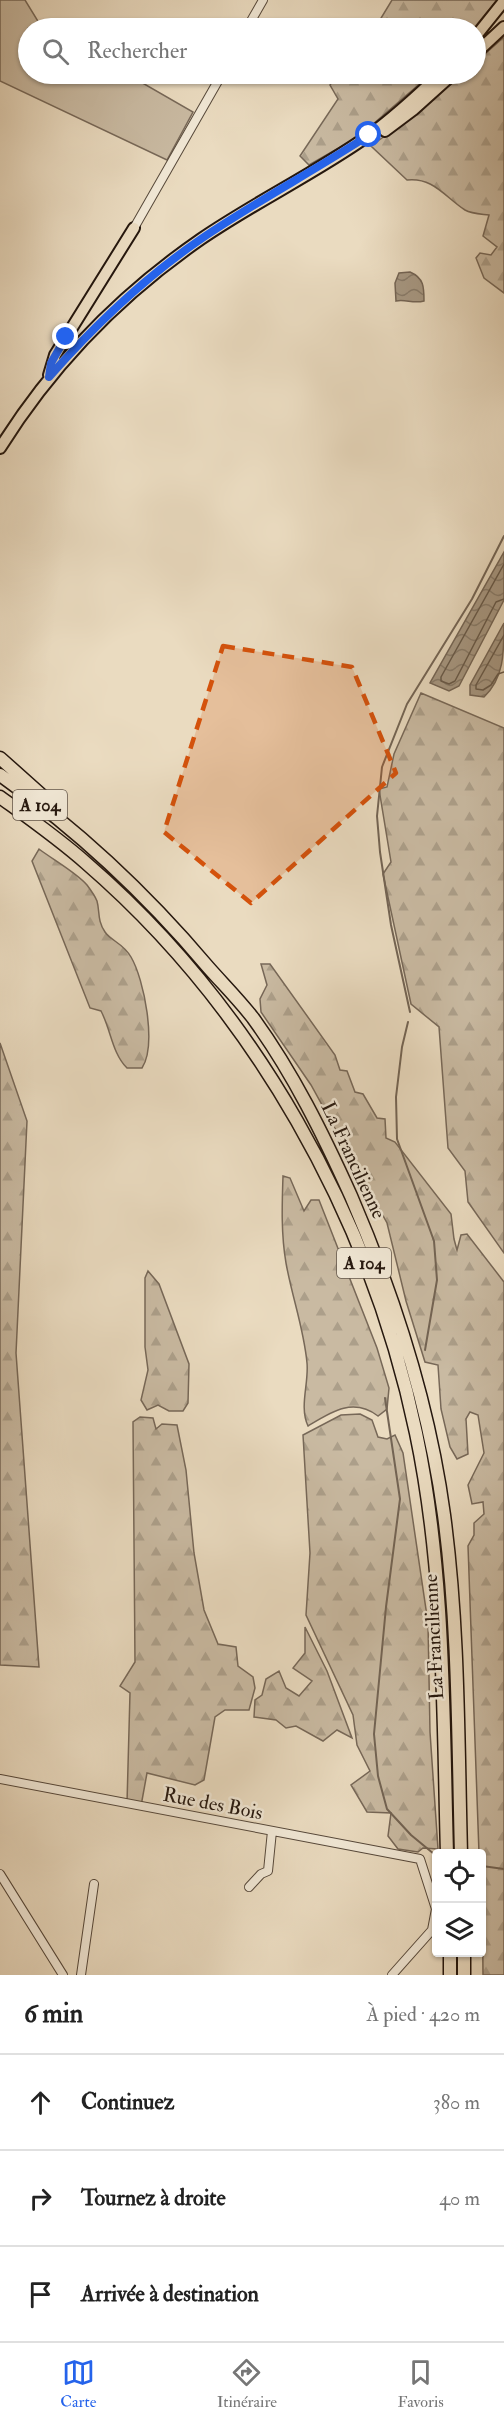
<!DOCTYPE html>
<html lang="fr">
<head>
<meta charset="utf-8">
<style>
	:root { --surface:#fff; --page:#f2f2f2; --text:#222; --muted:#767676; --line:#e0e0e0; --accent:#2563eb }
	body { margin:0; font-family:"IM FELL Double Pica",serif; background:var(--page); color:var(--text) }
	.controls { position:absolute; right:18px; bottom:18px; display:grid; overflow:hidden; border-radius:6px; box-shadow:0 2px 4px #0004 }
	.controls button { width:54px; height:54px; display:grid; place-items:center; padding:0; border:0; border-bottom:2px solid var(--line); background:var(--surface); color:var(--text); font:30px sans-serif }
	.stop { position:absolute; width:18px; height:18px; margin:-14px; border:4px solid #2563eb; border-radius:50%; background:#fff }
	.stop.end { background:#2563eb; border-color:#fff; box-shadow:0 2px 6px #0008 }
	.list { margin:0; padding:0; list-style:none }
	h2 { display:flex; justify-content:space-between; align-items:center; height:78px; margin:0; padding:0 24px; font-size:26px }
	h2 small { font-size:20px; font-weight:400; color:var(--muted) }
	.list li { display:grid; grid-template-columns:39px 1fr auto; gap:18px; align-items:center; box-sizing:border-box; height:96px; padding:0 24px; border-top:2px solid var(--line) }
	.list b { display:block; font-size:22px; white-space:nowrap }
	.list em { font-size:20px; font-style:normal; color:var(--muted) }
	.icon { flex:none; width:33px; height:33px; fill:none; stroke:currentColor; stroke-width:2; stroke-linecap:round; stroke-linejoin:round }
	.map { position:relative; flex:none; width:504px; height:1975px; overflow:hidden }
	.search { position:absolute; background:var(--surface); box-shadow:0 2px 4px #0004; left:18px; right:18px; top:18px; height:66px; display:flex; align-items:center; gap:15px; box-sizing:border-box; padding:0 21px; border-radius:33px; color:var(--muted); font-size:22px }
	.sheet { height:366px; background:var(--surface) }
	nav { display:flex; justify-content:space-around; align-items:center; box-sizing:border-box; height:84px; border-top:2px solid var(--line); background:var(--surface); font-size:16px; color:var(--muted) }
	nav a { display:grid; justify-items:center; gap:3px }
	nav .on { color:var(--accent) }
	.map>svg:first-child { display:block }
	.green { fill:#c9baa2; stroke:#776858; stroke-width:1.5 }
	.forest { fill:url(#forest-firs); stroke:#776858; stroke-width:1.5 }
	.water { fill:url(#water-waves); stroke:#736454; stroke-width:1.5 }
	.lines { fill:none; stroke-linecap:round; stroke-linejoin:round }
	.shore { stroke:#665848; stroke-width:1.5 }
	.stream { stroke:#736454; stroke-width:2 }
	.minor-casing { stroke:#56483a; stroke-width:10 }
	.major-casing { stroke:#25170e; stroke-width:14 }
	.highway-casing { stroke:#25170e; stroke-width:15 }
	.minor { stroke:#f1e8d6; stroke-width:8 }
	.major { stroke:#eadbc0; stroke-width:10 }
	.highway { stroke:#eadbc0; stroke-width:12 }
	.route { stroke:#2563eb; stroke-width:8 }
	.marked { fill:#d4520c; fill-opacity:0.2; stroke:#d4520c; stroke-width:4.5; stroke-dasharray:12 8; stroke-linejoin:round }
	.labels { text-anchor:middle; stroke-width:5; stroke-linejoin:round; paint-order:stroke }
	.shield { fill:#f1e8d6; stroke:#62564a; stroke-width:1.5 }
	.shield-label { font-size:18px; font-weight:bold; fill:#25170e }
	.street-label { font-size:20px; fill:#25170e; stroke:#f1e8d6 }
</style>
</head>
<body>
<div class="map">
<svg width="504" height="1975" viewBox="0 0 504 1975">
	<defs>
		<pattern id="forest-firs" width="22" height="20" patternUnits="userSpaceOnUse" patternTransform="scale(1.5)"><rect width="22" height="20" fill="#c9baa2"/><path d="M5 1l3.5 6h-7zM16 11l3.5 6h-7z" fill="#ac9f8a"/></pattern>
		<pattern id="water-waves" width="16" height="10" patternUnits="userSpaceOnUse" patternTransform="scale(1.5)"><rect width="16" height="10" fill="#a79883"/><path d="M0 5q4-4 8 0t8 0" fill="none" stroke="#887b6a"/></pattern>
	</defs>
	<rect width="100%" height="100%" fill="#eadbc0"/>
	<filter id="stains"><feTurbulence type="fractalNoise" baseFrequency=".00333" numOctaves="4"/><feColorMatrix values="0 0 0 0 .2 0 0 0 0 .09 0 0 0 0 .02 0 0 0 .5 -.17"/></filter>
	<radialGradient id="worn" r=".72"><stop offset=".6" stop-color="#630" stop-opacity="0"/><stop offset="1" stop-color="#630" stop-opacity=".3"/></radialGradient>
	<path class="green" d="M0,0H25L39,23L48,28H28V74H127L193,112L167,160L0,81Z"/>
	<path class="forest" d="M392,0H497L474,28H375Z
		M504,37V293L484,278L476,258L480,253L491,255L497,247L483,236L489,215C482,214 472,214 465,210C445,197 433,177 407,180L371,146L419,111L462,74H476V62Z
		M337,74H431L358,137L309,165L300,156L338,99L330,85Z
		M421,693L504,728V1253L468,1202L465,1171L448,1148L439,1027L411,1004L383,874L391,862L379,789L387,787L394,754Z
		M39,849C52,859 77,873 87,885C90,889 95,896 97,901C100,912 97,920 105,932C111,941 123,943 131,957C144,979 157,1045 142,1068H127C112,1053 111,1030 101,1011L90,1008L32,861Z
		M261,964H270L335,1055L340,1070L347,1071L355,1092L363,1094L377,1118L385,1119L386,1138L395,1142L451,1214L454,1239L457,1250L461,1235L467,1234L504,1282V1975H483L482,1854L479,1853L468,1546L474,1535V1523L484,1514L483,1502L472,1504L468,1485L484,1453L478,1415L470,1412L466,1419L468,1454L457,1459L450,1447L441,1409L438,1365L425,1362L406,1301L387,1223L311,1085L261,1012L260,999L267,985Z
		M0,1043L27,1121L16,1353L39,1667L0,1665Z
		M283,1176L290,1178L304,1211L311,1200H319L377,1348L389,1388L387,1409L378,1416C353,1397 331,1412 308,1426C299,1407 309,1383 307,1363C304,1329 292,1297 286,1263C281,1234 282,1205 283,1176Z
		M148,1271L159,1284L189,1364L188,1403L183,1411H169L158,1405L147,1410L141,1400L148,1370L145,1347V1278Z
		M360,1414L372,1420L378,1437L387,1439L395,1435L403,1453L428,1623L430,1732L438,1849L423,1848L418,1852L398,1849L388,1836L391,1813L367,1812L351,1785L370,1771L357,1745L353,1715L306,1615L310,1553L303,1435L341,1415Z
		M140,1417L153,1418L156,1429L162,1424L177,1425L186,1470L194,1553L204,1610L218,1644L236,1647L238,1666L253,1677L255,1688L249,1710H225L215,1717L204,1780L195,1785L147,1773L141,1806L127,1803L130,1693L120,1686L135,1662L133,1422Z
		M305,1627L327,1671L352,1738L337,1730L323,1741L296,1726L286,1728L276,1720L254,1717L255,1700L262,1695L266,1679L279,1671L286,1688L299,1696L312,1681L293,1668L305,1653Z"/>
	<path class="water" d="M410,272C424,278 424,287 424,301C413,304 406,299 396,301L395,283L399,273Z
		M504,552V600L459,686L449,691L430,683Z
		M504,623C504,653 504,678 484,697L470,695V685Z"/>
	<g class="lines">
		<path class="shore" d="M504,564L441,677V681L449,684L455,681L496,602L504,599
			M504,635L476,685V689L483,690L491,685L498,674L504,672"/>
		<path class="stream" d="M410,1012L391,925L380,852L377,816L382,767L407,704L472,599L504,536
			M408,1022L402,1047L396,1097L397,1139L434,1241L437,1280L425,1350
			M385,1398L400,1499L386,1607L374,1734L378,1776L387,1809L411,1835L434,1854
			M482,1866L504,1869"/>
		<g class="minor-casing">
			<path id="minor" d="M247,28L263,0
				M134,228L222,74
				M0,1779L420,1859L436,1909L432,1930L392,1975
				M0,1874L63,1975
				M249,1887L261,1874L268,1871L272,1831
				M81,1975L94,1884"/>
		</g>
		<g class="major-casing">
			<path id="major" d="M476,36L504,1
				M476,53L504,27
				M385,131L413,110L453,74
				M49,375L55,355L134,228
				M0,448C52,365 120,295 201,239C255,202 314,174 368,136C393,118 418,95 440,74"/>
		</g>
		<g class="highway-casing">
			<path id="highway" d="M0,758L56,808
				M0,775C77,829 147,895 208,967C223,984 239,1000 253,1018C293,1073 323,1134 351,1196C395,1298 429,1404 444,1515C459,1627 458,1741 461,1854
				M0,797C29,818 59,839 86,863C254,1008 371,1217 416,1433C445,1571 443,1713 447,1854
				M450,1952V1975
				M464,1952V1975"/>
		</g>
		<use href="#minor" class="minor"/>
		<use href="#major" class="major"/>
		<use href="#highway" class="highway"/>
	</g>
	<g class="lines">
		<path class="route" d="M66,337L51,363L49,377C94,326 144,278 201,239C255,202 314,171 369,135"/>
	</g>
	<path class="marked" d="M223,646L352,667L396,773L251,903L164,832Z"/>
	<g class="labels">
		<g class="shield">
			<rect x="13" y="790" width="54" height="30" rx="4.5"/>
			<rect x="337" y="1248" width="54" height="30" rx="4.5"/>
		</g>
		<g class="shield-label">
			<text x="40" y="811">A 104</text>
			<text x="364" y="1269">A 104</text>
		</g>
		<g class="street-label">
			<text transform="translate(354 1160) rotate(65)" y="7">La Francilienne</text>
			<text transform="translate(433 1637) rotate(-93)" y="7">La Francilienne</text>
			<text transform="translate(213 1803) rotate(11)" y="7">Rue des Bois</text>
		</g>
	</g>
	<rect width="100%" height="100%" filter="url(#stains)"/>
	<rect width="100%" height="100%" fill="url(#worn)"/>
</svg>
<div class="controls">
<button><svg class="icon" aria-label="locate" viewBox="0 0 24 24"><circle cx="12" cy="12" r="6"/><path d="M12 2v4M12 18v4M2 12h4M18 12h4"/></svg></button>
<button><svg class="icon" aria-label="layers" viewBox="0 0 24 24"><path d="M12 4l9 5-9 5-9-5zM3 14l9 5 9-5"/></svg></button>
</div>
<div class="stop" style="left:369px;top:135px"></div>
<div class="stop end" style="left:66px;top:337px"></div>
<div class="search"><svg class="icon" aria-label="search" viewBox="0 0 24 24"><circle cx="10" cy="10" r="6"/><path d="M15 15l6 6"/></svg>Rechercher</div>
</div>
<section class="sheet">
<h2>6 min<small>À pied · 420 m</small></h2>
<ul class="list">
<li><svg class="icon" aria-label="ahead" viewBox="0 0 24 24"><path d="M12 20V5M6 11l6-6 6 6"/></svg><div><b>Continuez</b></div><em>380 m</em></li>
<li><svg class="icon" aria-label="right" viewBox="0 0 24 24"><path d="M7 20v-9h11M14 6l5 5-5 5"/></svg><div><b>Tournez à droite</b></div><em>40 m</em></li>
<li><svg class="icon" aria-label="arrive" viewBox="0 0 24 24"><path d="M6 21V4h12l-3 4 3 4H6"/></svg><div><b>Arrivée à destination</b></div></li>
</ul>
</section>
<nav>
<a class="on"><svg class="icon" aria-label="map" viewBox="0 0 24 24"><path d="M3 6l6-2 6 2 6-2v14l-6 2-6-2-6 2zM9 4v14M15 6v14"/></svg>Carte</a>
<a><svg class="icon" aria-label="directions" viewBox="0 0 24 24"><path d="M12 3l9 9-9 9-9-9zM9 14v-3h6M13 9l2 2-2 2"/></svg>Itinéraire</a>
<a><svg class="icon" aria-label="saved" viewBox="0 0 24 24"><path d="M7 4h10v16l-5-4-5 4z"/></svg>Favoris</a>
</nav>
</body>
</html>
